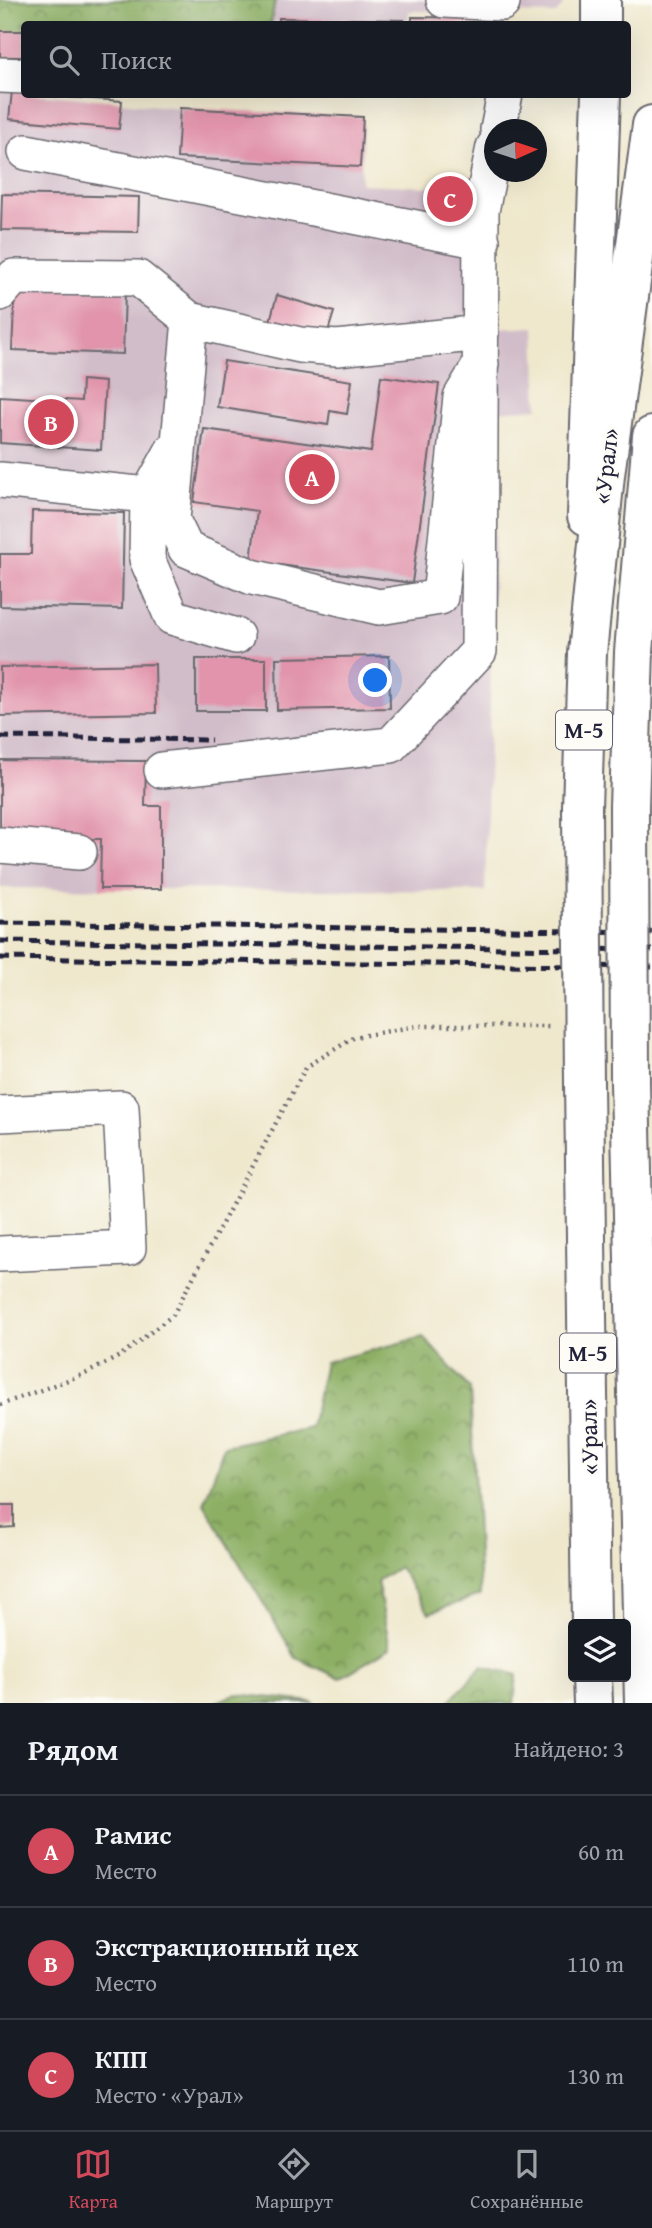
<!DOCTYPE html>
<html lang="ru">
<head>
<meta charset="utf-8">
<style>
	:root { --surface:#171b24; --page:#242831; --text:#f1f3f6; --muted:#9ea1a6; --line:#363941; --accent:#d1495b }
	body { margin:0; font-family:"Gentium Book Plus",serif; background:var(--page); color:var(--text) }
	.controls { position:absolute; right:21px; bottom:21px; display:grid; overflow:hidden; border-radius:7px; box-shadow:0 7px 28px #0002 }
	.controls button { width:63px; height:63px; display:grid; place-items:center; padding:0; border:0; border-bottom:2px solid var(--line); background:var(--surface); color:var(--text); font:35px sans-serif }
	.compass { position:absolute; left:484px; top:119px; width:63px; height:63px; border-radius:50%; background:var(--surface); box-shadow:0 7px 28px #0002; rotate:87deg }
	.you { position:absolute; left:376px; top:681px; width:24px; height:24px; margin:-18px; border:5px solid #fff; border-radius:50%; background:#1a73e8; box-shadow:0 0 0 10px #1a73e833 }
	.badge { display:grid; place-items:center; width:46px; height:46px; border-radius:50%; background:var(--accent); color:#fff; font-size:23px; font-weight:700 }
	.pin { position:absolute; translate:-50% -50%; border:4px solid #fff; box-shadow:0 2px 7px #0006 }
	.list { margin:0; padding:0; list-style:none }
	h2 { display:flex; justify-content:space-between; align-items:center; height:91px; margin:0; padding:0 28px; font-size:30px }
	h2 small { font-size:23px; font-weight:400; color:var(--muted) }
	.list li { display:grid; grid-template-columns:46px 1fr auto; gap:21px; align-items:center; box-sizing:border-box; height:112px; padding:0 28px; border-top:2px solid var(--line) }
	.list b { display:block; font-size:26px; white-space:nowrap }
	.list p { margin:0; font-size:23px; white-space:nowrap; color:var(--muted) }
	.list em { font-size:23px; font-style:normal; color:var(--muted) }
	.icon { flex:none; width:38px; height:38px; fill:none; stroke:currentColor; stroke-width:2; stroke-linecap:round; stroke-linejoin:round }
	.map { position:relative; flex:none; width:652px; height:1703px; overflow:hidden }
	.search { position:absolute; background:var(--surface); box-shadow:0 7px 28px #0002; left:21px; right:21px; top:21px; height:77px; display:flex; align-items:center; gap:18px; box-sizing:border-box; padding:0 24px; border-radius:7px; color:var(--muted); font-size:26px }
	.sheet { height:427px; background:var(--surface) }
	nav { display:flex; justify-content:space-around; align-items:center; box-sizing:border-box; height:98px; border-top:2px solid var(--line); background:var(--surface); font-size:19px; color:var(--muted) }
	nav a { display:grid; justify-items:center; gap:4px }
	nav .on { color:var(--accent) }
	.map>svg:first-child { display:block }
	.industrial { fill:#d1bdc9 }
	.forest { fill:url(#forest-crowns); stroke:#57684f; stroke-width:2 }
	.building { fill:#e194ac }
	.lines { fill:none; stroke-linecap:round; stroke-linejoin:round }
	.minor-casing { stroke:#6a676e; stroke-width:38 }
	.major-casing { stroke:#6a676e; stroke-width:42 }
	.highway-casing { stroke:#6a676e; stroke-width:42 }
	.path { stroke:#6a676e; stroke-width:4.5; stroke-dasharray:2 5; stroke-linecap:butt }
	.minor { stroke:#fff; stroke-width:35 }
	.major { stroke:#fff; stroke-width:38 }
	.highway { stroke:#fff; stroke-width:38 }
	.rail { stroke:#22223b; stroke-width:5; stroke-dasharray:10 5; stroke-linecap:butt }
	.highway-bridge-casing { stroke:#6a676e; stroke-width:42; stroke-linecap:butt }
	.highway-bridge { stroke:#fff; stroke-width:38 }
	.labels { text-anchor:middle; stroke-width:5; stroke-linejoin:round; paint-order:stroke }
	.shield { fill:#fdfcf7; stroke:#646373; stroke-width:2 }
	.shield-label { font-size:23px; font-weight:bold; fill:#22223b }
	.street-label { font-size:24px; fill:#22223b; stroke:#fdfcf7 }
</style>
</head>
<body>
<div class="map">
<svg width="652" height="1703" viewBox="0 0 652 1703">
	<defs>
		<pattern id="forest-crowns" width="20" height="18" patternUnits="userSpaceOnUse" patternTransform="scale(1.75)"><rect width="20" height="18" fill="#8caf63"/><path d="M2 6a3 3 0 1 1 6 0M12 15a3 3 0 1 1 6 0" fill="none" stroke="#728e53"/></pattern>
	</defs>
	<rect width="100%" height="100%" fill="#fdfcf7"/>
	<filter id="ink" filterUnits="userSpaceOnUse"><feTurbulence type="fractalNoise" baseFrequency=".0143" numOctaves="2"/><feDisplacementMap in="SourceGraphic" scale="14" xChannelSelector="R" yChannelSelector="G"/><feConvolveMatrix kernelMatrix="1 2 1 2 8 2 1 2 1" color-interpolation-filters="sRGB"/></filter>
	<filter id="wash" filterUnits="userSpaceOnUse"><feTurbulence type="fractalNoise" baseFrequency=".00686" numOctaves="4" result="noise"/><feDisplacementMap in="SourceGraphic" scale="28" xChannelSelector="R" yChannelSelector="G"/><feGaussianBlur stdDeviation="1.57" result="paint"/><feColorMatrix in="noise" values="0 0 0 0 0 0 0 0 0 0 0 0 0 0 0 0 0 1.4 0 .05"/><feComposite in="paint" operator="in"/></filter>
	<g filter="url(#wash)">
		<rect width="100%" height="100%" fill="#efe8cd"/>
		<path class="industrial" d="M0,0H567L556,14L409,11L408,24H24Z
			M0,89L24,92V94L53,95L180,108L363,117L361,184L458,188V211L497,210L498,329L535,327L538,408L498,411L485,891L0,888Z"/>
		<path class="forest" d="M0,0H275L271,24H24V59H0Z
			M423,1337L470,1389L480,1595L429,1613L399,1567L377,1581L390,1648L340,1678L296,1658L204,1504L224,1446L311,1428L325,1362Z
			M482,1666L517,1675L514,1703H448Z
			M235,1694L312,1702L313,1703H215Z"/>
		<g id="blocks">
			<path class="building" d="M412,17L480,18V24H412Z
				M279,18L404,20V24H279Z
				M0,31H24V57H0Z
				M12,91L24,92V94L122,101L119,129L9,119Z
				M180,108L363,117L360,167L177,158Z
				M443,187L458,188L457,211H442Z
				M2,194L139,197L138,232L1,230Z
				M15,288L125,292L123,354L12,350Z
				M277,295L334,312L326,338L270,321Z
				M224,361L352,381L347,414L330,411L328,425L217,407Z
				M381,376L439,384L412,583L251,561L257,511L194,502L204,429L371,452Z
				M82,380L105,382L101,450L0,443V396L81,401Z
				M32,511L124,513L122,609L0,606V554H31Z
				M389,656L390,708L277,710L276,658Z
				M196,659H266V711H196Z
				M155,664L156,713L0,716V667Z
				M0,760L146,761L145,806H161V889H100L101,839H0Z
				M0,1505H14V1527L0,1528Z"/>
		</g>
	</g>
	<g filter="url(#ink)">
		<use href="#blocks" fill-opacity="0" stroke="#6a676e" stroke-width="2"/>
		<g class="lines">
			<g class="minor-casing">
				<path id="minor" d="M444,0L502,3
					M0,75L24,76
					M498,130L505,94
					M26,152L482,241
					M0,293L14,277L138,278L190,320
					M481,364L461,397L440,597L379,607L252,577L186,549L172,520L190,320L300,345L337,348L481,333
					M173,450L148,495L147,559L172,617L236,636
					M0,480L148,495
					M162,770L391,745L479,651L481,211L494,147
					M0,845L79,852
					M0,1114L121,1108L128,1248L0,1254"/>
			</g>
			<g class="major-casing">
				<path id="major" d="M601,0V24
					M587,516L601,94"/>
			</g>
			<g class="highway-casing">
				<path id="highway" d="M629,807L634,652L652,436
					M582,808L587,653L605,475L652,125
					M630,1082L644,1703
					M584,1083L591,1624
					M592,1677L593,1703"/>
			</g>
			<path class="path" d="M0,1405L87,1373L120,1356L173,1315L306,1067L355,1037L417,1026H553"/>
			<use href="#minor" class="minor"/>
			<use href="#major" class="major"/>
			<use href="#highway" class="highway"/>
			<path class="rail" d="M0,737L211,740
				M0,923L652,932
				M0,941L652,950
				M0,958L652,967"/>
			<g class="highway-bridge-casing">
				<path id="highway-bridge" d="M629,807L630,1082
					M582,808L584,1083"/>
			</g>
			<use href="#highway-bridge" class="highway-bridge"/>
		</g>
	</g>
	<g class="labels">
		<g class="shield">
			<rect x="556" y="710.5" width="56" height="39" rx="5"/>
			<rect x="560" y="1333.5" width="56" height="39" rx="5"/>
		</g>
		<g class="shield-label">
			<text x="584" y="738">М-5</text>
			<text x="588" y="1361">М-5</text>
		</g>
		<g class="street-label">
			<text transform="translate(606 466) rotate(-83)" y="8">«Урал»</text>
			<text transform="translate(589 1437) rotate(-91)" y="8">«Урал»</text>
		</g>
	</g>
</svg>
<div class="controls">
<button><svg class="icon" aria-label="layers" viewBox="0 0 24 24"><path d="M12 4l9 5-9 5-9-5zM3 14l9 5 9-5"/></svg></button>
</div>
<svg class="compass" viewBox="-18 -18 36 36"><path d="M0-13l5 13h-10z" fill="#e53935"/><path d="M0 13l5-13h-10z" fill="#9ea1a6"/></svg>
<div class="you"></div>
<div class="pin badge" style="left:312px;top:477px">A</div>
<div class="pin badge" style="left:51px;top:422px">B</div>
<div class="pin badge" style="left:450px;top:199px">C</div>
<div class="search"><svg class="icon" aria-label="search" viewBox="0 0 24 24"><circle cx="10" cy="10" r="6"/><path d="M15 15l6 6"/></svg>Поиск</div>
</div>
<section class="sheet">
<h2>Рядом<small>Найдено: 3</small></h2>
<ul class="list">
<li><span class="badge">A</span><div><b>Рамис</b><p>Место</p></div><em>60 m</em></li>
<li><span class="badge">B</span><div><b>Экстракционный цех</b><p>Место</p></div><em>110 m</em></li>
<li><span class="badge">C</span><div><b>КПП</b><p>Место · «Урал»</p></div><em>130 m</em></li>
</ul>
</section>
<nav>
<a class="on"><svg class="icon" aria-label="map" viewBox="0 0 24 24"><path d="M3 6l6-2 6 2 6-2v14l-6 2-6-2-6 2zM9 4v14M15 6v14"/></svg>Карта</a>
<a><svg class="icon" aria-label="directions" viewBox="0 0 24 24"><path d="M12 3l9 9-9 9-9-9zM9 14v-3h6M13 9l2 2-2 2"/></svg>Маршрут</a>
<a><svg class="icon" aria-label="saved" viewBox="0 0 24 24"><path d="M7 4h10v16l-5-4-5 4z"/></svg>Сохранённые</a>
</nav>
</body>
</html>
